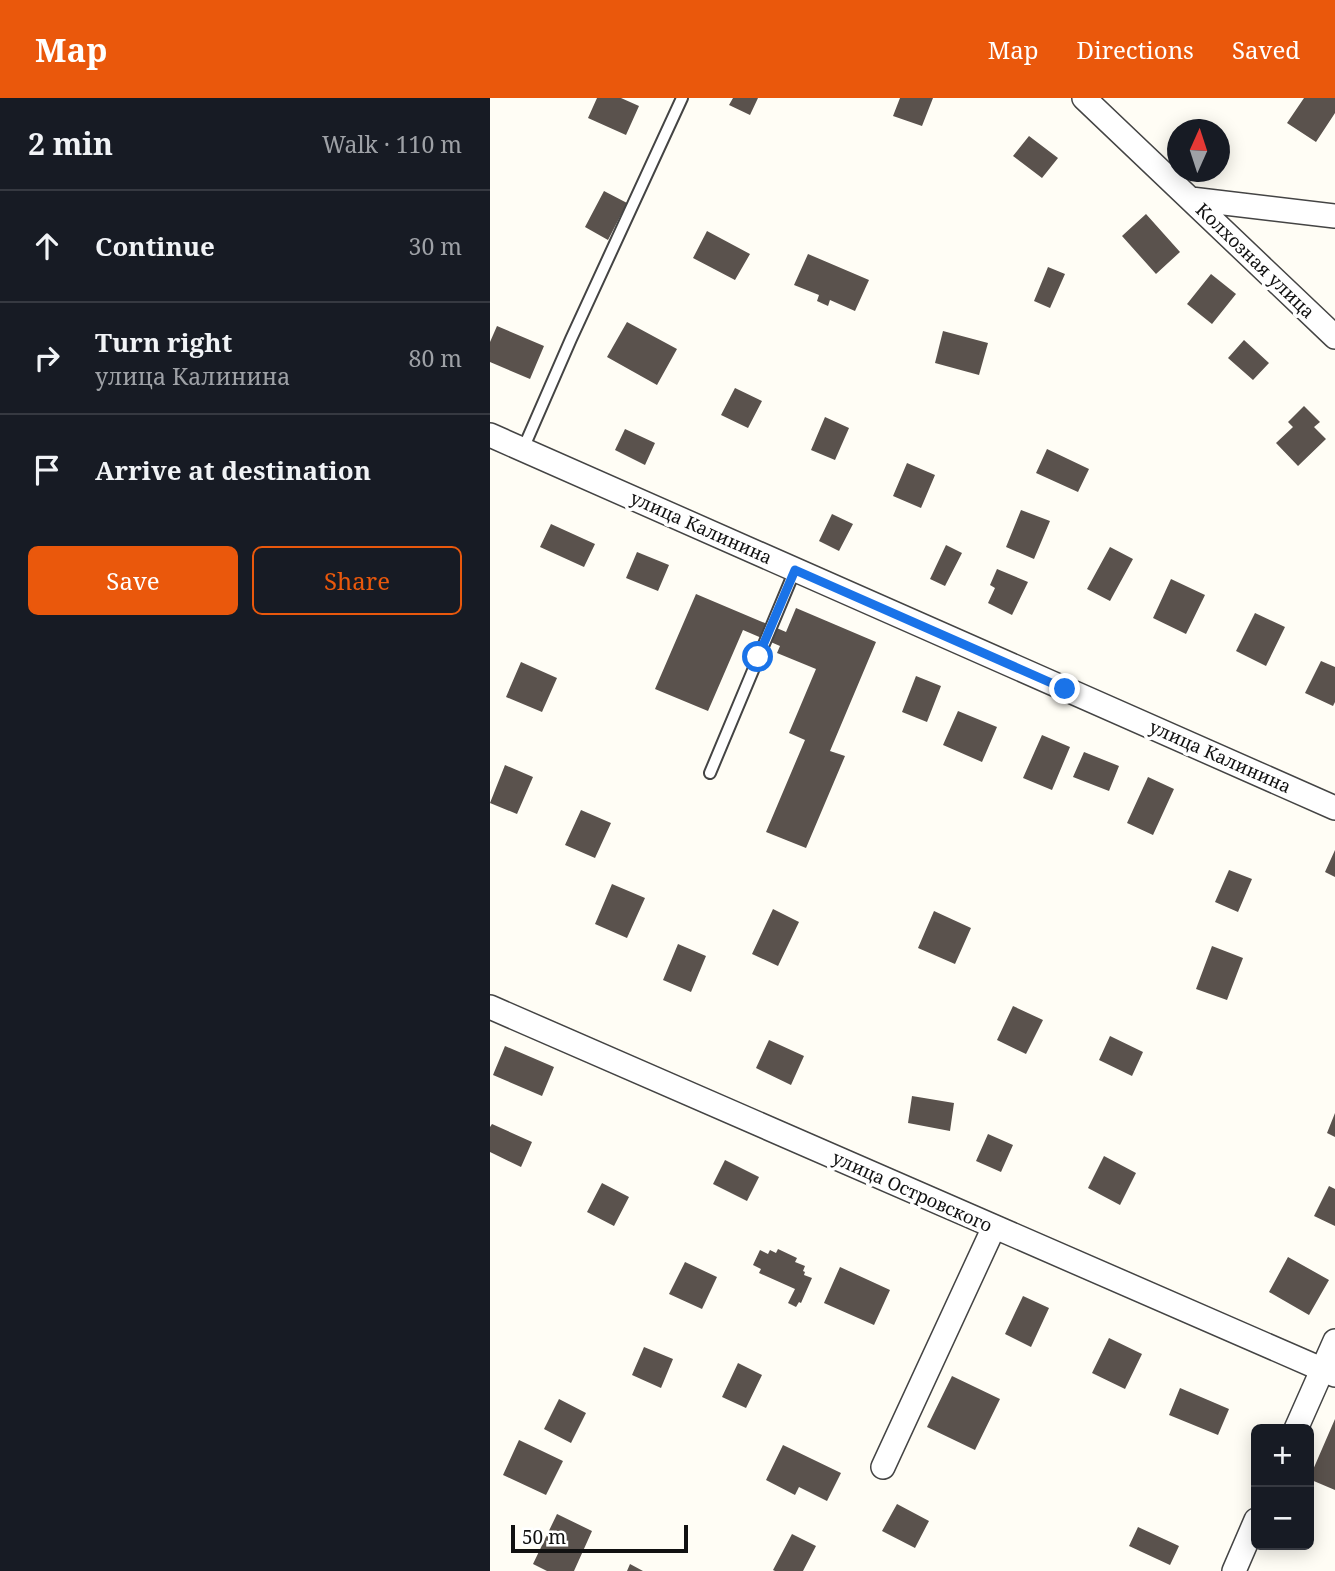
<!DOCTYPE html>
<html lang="en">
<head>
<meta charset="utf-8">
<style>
	:root { --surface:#171b24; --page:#242831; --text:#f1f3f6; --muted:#9ea1a6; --line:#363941; --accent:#ea580c }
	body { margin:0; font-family:"Noto Serif",serif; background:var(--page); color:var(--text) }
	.controls { position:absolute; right:21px; bottom:21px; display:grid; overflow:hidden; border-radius:10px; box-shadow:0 4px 18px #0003 }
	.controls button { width:63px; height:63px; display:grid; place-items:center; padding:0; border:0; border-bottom:2px solid var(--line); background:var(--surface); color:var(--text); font:35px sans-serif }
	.compass { position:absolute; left:677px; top:21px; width:63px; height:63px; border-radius:50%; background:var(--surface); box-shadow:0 4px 18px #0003; rotate:3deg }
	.scale { position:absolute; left:21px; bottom:18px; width:177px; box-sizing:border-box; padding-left:7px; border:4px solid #111; border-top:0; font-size:19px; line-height:24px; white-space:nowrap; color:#111; -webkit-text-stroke:5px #fff; paint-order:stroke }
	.stop { position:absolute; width:21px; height:21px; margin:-16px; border:5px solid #1a73e8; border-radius:50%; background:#fff }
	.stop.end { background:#1a73e8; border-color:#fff; box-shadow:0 2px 7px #0008 }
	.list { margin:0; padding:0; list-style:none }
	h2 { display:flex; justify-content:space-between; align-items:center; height:91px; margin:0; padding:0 28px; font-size:30px }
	h2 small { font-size:23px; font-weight:400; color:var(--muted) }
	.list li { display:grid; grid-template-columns:46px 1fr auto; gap:21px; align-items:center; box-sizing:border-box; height:112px; padding:0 28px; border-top:2px solid var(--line) }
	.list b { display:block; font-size:26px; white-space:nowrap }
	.list p { margin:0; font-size:23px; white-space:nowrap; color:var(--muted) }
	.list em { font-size:23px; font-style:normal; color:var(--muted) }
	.actions { display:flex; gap:14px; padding:21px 28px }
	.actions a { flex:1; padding:16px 0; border:2px solid var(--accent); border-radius:10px; text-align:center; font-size:24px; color:var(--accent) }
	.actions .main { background:var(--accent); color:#fff }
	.icon { flex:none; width:38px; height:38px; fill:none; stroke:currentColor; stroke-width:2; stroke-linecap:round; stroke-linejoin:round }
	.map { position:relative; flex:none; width:845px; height:1473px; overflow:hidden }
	header { display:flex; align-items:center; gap:42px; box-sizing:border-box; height:98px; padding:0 35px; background:var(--accent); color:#fff }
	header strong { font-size:33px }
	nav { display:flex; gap:38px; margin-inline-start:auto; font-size:24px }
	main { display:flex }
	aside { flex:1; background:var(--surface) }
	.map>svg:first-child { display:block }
	.building { fill:#5a524d }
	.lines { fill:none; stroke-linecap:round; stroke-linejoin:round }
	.lane-casing { stroke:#444; stroke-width:14 }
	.street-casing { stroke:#444; stroke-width:26 }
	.lane { stroke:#fff; stroke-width:10 }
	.street { stroke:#fff; stroke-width:23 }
	.route { stroke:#1a73e8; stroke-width:9 }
	.labels { text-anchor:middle; stroke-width:7; stroke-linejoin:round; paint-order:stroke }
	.street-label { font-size:18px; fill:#111; stroke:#fff }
</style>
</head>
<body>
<header>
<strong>Map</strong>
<nav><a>Map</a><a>Directions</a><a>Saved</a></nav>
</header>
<main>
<aside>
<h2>2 min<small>Walk · 110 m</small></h2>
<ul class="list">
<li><svg class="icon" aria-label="ahead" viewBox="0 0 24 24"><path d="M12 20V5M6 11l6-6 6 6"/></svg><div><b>Continue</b></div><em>30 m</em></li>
<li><svg class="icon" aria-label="right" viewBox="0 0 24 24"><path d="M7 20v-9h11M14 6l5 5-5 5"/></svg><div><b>Turn right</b><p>улица Калинина</p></div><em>80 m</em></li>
<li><svg class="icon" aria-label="arrive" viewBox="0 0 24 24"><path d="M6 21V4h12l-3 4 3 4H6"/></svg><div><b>Arrive at destination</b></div></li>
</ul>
<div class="actions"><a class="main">Save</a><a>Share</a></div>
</aside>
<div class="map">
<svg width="845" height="1473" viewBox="0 0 845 1473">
	<rect width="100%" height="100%" fill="#fffdf5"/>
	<path class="building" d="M107,0H131L149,8L136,37L98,20Z
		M243,0H268L260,17L239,7Z
		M410,0H443L432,28L403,18Z
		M814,0H845V15L826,44L797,25Z
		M539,38L568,60L552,80L523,58Z
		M114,93L137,105L118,142L95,129Z
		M656,116L690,154L666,176L632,138Z
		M217,133L260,156L245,182L203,160Z
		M318,156L379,182L365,213L340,202L338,208L327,203L329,197L304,187Z
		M558,169L575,176L560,210L544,203Z
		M721,176L746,196L722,226L697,206Z
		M137,224L187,251L167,287L117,259Z
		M7,228L54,248L40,281L0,264V244Z
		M453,233L498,245L489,277L445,265Z
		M754,242L779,265L763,282L738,260Z
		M245,290L272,303L258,330L231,317Z
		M814,308L830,324L824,329L836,341L808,368L786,345L803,329L798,324Z
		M335,319L359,330L345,362L321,352Z
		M135,331L165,345L155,367L125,352Z
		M557,351L599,371L588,394L546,375Z
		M417,365L445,377L431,410L403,398Z
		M531,412L560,423L544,461L516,449Z
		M342,416L363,426L349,453L329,443Z
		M61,426L105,446L94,469L50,449Z
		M456,447L472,455L455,488L440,481Z
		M620,449L643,461L620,503L597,491Z
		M147,454L179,467L168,493L136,480Z
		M507,471L538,484L522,517L498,505L505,490L500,487Z
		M681,481L715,497L696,536L663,520Z
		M206,496L296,534L306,510L386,544L340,653L355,658L316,750L276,734L315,642L299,635L326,571L287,555L290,548L253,532L218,613L165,591Z
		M765,515L795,529L776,568L746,553Z
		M831,563L845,569V604L843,608L815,595Z
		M31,564L67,580L52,614L16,599Z
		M426,578L451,588L437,624L412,614Z
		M468,613L507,629L492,664L453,647Z
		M552,637L580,649L562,692L533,680Z
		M594,654L629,668L619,693L583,679Z
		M15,667L43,679L27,716L0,705Z
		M658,679L684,691L663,737L637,725Z
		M91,712L121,725L105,760L75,747Z
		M845,752V779L835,774Z
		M739,772L762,781L748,814L725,804Z
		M122,786L155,800L137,840L105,826Z
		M283,811L309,824L288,868L262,856Z
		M444,813L481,830L465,866L428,850Z
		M188,846L216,858L201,894L173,882Z
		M722,848L753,860L737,902L706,891Z
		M523,908L553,922L536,956L507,942Z
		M620,938L653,954L642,978L609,962Z
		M279,942L314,958L301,987L266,970Z
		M15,948L64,969L52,998L3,977Z
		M422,998L464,1005L460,1033L418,1025Z
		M845,1015V1039L837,1035Z
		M2,1026L42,1044L31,1069L0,1054V1029Z
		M498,1036L523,1047L511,1074L486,1063Z
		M614,1058L646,1075L630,1107L598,1090Z
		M235,1062L269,1079L257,1103L223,1086Z
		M112,1085L139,1099L124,1128L97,1114Z
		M839,1088L845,1091V1128L824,1118Z
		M288,1151L307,1160L305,1164L315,1168L313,1173L315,1174L314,1177L322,1180L311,1205L309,1204L306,1209L298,1205L305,1191L269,1175L271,1171L263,1167L270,1152L278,1156L280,1152L286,1155Z
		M798,1159L839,1182L819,1217L779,1194Z
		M195,1164L227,1179L212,1211L179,1196Z
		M350,1169L400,1192L384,1227L334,1205Z
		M533,1198L559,1210L541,1249L515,1236Z
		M619,1240L652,1256L635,1291L602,1275Z
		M154,1249L183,1261L171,1290L142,1277Z
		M248,1265L272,1277L256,1310L232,1299Z
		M462,1278L510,1301L485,1352L437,1329Z
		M690,1290L739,1311L728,1337L679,1317Z
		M69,1301L96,1315L81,1345L54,1331Z
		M845,1321V1392L819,1381Z
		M29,1342L73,1363L56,1397L13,1377Z
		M293,1347L351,1375L337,1403L309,1389L305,1397L276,1382Z
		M407,1406L439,1423L425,1450L392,1433Z
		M67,1416L102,1433L84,1473H57L43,1466Z
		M648,1429L689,1448L680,1467L639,1448Z
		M302,1436L326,1448L313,1473H285L283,1472Z
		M140,1466L153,1473H137Z"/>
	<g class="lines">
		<g class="lane-casing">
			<path id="lane" d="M33,351L81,241L192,0
				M220,675L305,472"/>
		</g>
		<g class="street-casing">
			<path id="street" d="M594,0L845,239
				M701,101L845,118
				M0,337L845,710
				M0,909L845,1277
				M806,1331L845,1243
				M393,1369L504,1129
				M744,1473L766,1422"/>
		</g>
		<use href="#lane" class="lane"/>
		<use href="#street" class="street"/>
	</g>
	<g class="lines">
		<path class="route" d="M268,559L305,472L575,591"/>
	</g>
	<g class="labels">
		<g class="street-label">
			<text transform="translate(765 163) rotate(44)" y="6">Колхозная улица</text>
			<text transform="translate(211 430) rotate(24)" y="6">улица Калинина</text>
			<text transform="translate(730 659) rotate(24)" y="6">улица Калинина</text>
			<text transform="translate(422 1094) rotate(24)" y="6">улица Островского</text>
		</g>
	</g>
</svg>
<div class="controls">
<button>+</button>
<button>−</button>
</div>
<svg class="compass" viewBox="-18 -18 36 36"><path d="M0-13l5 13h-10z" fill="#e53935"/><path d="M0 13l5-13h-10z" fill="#9ea1a6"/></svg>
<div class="scale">50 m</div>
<div class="stop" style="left:268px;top:559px"></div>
<div class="stop end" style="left:575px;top:591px"></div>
</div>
</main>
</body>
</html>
